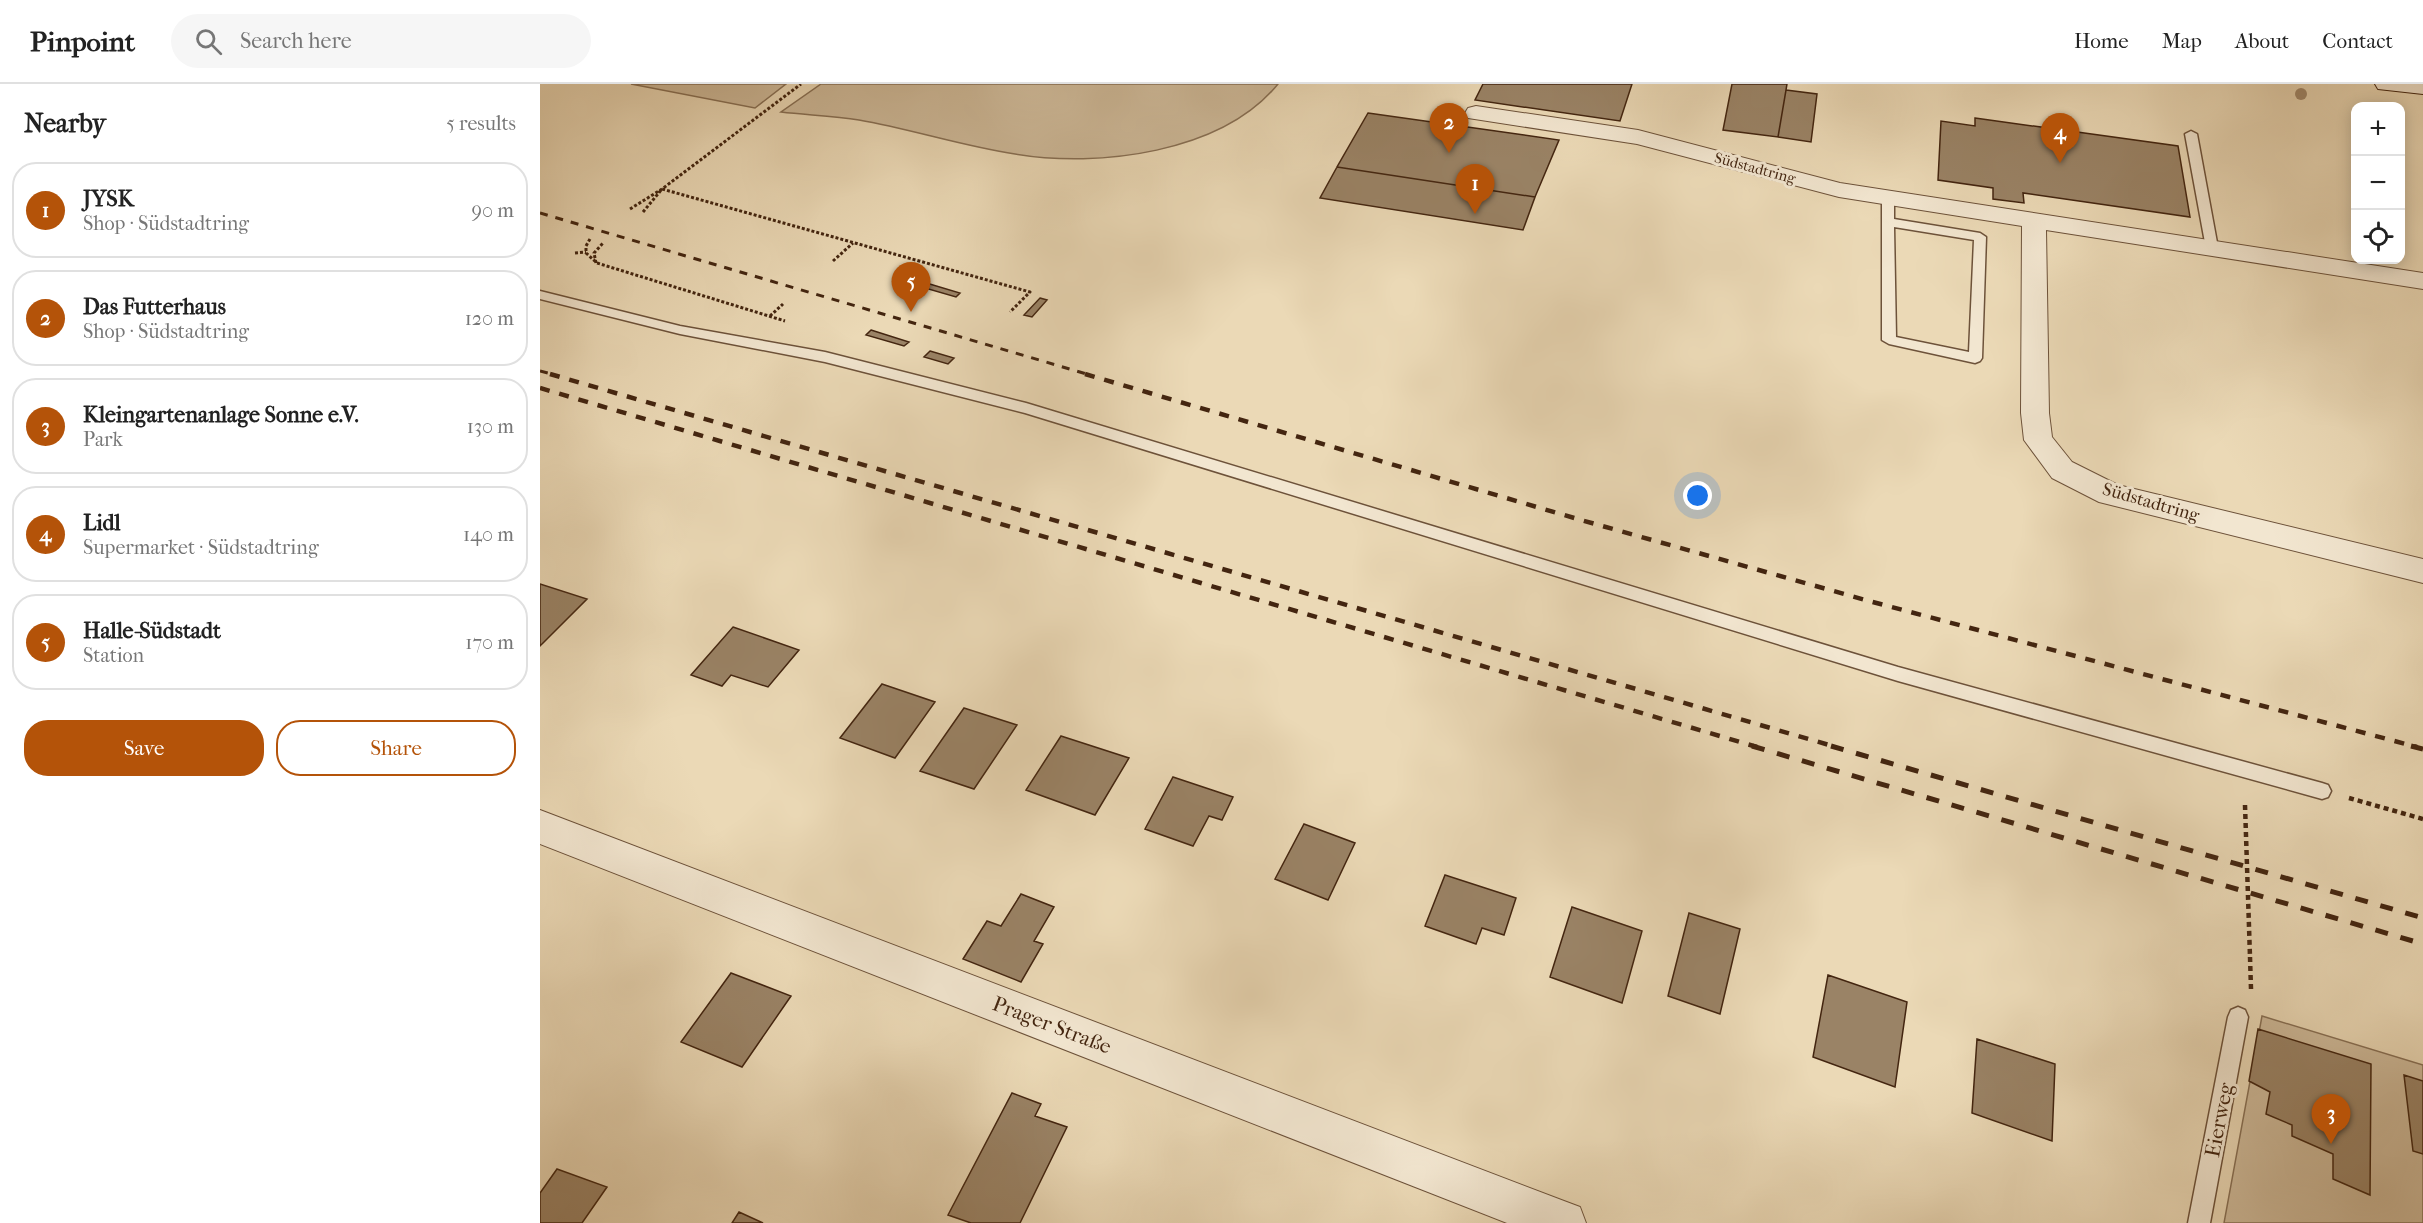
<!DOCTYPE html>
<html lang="en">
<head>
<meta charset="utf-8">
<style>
	:root { --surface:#fff; --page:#f6f6f6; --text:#222; --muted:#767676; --line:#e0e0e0; --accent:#b45309 }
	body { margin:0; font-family:"IM FELL French Canon",serif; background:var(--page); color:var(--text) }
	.controls { position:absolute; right:18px; top:18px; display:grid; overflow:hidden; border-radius:12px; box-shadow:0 3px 15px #0003 }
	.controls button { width:54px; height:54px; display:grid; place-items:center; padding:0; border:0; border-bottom:2px solid var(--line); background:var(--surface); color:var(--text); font:30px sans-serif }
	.you { position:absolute; left:1158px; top:412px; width:21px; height:21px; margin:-15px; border:4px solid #fff; border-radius:50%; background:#1a73e8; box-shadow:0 0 0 9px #1a73e833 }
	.badge { display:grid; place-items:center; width:39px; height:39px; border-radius:50%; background:var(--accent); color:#fff; font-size:20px; font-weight:700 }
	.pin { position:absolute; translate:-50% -50px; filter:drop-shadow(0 2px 3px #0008) }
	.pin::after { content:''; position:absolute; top:32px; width:21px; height:18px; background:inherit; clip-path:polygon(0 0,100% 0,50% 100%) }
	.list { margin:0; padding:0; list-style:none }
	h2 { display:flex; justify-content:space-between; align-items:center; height:78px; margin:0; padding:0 24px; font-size:26px }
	h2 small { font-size:20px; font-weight:400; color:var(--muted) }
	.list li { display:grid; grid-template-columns:39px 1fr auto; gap:18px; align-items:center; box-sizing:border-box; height:96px; margin:0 12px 12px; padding:0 12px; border:2px solid var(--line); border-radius:24px }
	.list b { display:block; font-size:22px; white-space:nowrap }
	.list p { margin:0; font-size:20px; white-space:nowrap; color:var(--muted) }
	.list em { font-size:20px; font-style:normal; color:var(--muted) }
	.actions { display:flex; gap:12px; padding:18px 24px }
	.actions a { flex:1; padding:14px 0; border:2px solid var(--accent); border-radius:24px; text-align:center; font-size:21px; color:var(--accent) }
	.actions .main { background:var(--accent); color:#fff }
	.icon { flex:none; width:33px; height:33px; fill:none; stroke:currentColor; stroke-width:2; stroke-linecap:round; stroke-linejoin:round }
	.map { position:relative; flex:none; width:1883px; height:1139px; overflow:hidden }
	header { display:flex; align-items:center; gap:36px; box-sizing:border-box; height:84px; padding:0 30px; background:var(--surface); border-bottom:2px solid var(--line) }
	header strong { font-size:28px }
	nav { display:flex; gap:33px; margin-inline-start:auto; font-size:21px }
	.search { width:420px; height:54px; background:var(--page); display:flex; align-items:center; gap:15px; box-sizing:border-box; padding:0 21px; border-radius:33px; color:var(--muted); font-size:22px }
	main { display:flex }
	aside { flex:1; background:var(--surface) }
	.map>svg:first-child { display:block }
	.green { fill:#ceba9a; stroke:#887055; stroke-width:1.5 }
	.building { fill:#9a8366; stroke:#432510; stroke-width:1.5 }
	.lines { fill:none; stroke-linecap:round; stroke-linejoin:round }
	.lane-casing { stroke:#6d523a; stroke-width:3 }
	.street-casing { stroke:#6d523a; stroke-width:2 }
	.secondary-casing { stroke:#432510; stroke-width:2 }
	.path-far1 { stroke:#432510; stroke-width:3; stroke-dasharray:3 2; stroke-linecap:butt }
	.path { stroke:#432510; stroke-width:4.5; stroke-dasharray:5 4; stroke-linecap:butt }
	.lane { fill:#f2e6d0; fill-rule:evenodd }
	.street { fill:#f2e6d0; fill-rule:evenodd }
	.secondary { fill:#f2e6d0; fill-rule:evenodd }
	.rail-far2 { stroke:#432510; stroke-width:3; stroke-dasharray:8 8; stroke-linecap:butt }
	.rail-far1 { stroke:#432510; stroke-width:4.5; stroke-dasharray:10 10; stroke-linecap:butt }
	.rail { stroke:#432510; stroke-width:5; stroke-dasharray:13 13; stroke-linecap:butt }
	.path-bridge { stroke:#432510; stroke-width:4.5; stroke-dasharray:5 4; stroke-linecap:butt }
	.tree { fill:#a28a6d }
	.labels { text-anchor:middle; stroke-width:6; stroke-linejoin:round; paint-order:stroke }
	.far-street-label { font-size:15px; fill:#432510; stroke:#f2e6d0 }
	.street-label { font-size:18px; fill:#432510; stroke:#f2e6d0 }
	.near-street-label { font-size:21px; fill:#432510; stroke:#f2e6d0 }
</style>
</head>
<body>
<header>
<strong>Pinpoint</strong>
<div class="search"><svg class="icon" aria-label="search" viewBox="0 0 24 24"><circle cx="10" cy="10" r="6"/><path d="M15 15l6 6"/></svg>Search here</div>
<nav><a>Home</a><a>Map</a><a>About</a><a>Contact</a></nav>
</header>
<main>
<aside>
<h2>Nearby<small>5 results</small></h2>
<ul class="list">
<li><span class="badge">1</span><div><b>JYSK</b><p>Shop · Südstadtring</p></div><em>90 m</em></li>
<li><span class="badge">2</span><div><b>Das Futterhaus</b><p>Shop · Südstadtring</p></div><em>120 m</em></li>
<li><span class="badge">3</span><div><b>Kleingartenanlage Sonne e.V.</b><p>Park</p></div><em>130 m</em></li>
<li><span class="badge">4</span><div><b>Lidl</b><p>Supermarket · Südstadtring</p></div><em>140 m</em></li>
<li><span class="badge">5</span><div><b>Halle-Südstadt</b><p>Station</p></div><em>170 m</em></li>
</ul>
<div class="actions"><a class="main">Save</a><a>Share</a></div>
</aside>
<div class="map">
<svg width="1883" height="1139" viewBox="0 0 1883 1139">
	<rect width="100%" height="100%" fill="#ebd9b6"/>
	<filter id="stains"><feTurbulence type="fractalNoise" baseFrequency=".00333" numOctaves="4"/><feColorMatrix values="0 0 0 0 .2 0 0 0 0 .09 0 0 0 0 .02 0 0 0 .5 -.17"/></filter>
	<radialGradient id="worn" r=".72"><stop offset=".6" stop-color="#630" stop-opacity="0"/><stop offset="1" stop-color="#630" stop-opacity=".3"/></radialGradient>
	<path class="green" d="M91,0H246L215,24Z
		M281,0H738C682,69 558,84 475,70C422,62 371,45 319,36C293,32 267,31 241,28Z
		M1722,932L1883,981V1139H1684Z"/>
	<path class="building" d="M943,0H1092L1080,37L935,16Z
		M1192,0H1247L1238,53L1183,46Z
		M1246,6L1277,10L1271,58L1238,53Z
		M828,29L1019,56L995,113L797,83Z
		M1435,34L1638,62L1650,133L1483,109L1484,119L1453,115V104L1398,96L1401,37L1435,42Z
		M797,83L995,113L983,146L780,114Z
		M383,198L420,209L416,213L378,202Z
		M500,214L507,216L492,233L484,231Z
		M331,246L369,258L364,262L326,251Z
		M390,267L414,274L408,280L384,273Z
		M0,500L47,515L0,562Z
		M193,543L259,566L228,603L191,591L182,602L151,591Z
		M342,600L395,618L355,674L300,654Z
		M424,624L477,641L434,705L380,687Z
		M521,652L589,674L555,731L486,706Z
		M633,693L693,713L682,736L669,732L653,762L605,745Z
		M764,740L815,759L788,816L735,795Z
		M905,791L976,814L964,851L942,844L936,860L885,842Z
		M481,810L514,823L494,857L503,860L481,898L423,875L447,837L461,842Z
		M1032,823L1102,847L1082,919L1010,893Z
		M1149,829L1200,845L1180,930L1128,912Z
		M191,889L251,912L202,983L141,958Z
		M1288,891L1367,918L1355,1003L1273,973Z
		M1718,945L1831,980L1830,1111L1793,1095V1070L1752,1052V1041L1726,1030L1730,1008L1709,997Z
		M1437,955L1515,980L1512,1057L1432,1029Z
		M1864,991L1883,997V1070L1873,1067Z
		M472,1009L501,1020L495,1032L527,1043L480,1139H431L408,1131Z
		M17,1085L67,1103L42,1139H0V1109Z
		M199,1128L223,1139H192Z"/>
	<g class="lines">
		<g class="lane-casing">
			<path id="lane" d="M1651,47L1657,50L1678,164L1672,168L1666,164L1645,50Z
				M1348,110L1354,114V135L1440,149L1446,153L1442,274L1440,277L1435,279L1349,260L1342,256V114ZM1354,143L1434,156L1429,268L1356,253Z
				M0,207L140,242L285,268L486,319L1358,583L1782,699L1788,701L1791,707L1788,713L1782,715L1358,597L485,329L285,278L140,250L0,215Z
				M1698,923L1705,926L1708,933L1670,1139H1648L1688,933L1691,926Z"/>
		</g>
		<g class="street-casing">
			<path id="street" d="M936,22L1098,46L1300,99L1883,189V205L1506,146L1509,329L1512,353L1532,378L1578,401L1883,475V499L1559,418L1512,394L1484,356L1481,329L1482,142L1299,113L1097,60L928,34L925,29L928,24Z
				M0,726L1024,1117L1040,1123L1046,1139H967L0,760Z"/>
		</g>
		<g class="secondary-casing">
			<path id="secondary" d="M1835,0H1883V10L1838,5Z"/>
		</g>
		<path class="path-far1" d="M90,125L122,105L261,0
			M103,128L122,105L490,208L470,228
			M50,155L46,162V169L57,179L245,237
			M35,169L46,168
			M293,177L313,159
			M56,179L54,169L63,159
			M230,232L243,220"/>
		<path class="path" d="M1809,714L1883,735
			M1710,873L1711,905"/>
		<use href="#lane" class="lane"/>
		<use href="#street" class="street"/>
		<use href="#secondary" class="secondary"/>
		<path class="rail-far2" d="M0,129L550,291
			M0,287L15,291"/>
		<path class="rail-far1" d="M10,290L1296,663
			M545,290L1041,436L1329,517L1877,663
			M0,304L1217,663"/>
		<path class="rail" d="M1212,662L1883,860
			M1291,662L1883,834
			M1871,662L1883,665"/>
		<path class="path-bridge" d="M1705,721L1710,873"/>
	</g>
	<circle class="tree" cx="1761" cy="10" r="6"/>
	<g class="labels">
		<g class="far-street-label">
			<text transform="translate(1215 84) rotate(15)" y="5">Südstadtring</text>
		</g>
		<g class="street-label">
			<text transform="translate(1611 418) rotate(16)" y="6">Südstadtring</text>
		</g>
		<g class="near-street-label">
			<text transform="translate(512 941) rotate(21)" y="7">Prager Straße</text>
			<text transform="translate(1679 1036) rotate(-79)" y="7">Eierweg</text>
		</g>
	</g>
	<rect width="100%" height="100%" filter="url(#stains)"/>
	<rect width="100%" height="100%" fill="url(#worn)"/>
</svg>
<div class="controls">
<button>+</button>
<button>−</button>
<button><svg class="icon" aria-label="locate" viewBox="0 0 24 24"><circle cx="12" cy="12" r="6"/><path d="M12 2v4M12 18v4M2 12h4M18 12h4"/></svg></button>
</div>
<div class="you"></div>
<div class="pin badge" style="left:935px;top:130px">1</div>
<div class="pin badge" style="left:909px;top:69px">2</div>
<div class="pin badge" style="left:1791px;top:1060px">3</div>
<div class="pin badge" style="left:1520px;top:79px">4</div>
<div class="pin badge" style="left:371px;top:228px">5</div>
</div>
</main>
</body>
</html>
